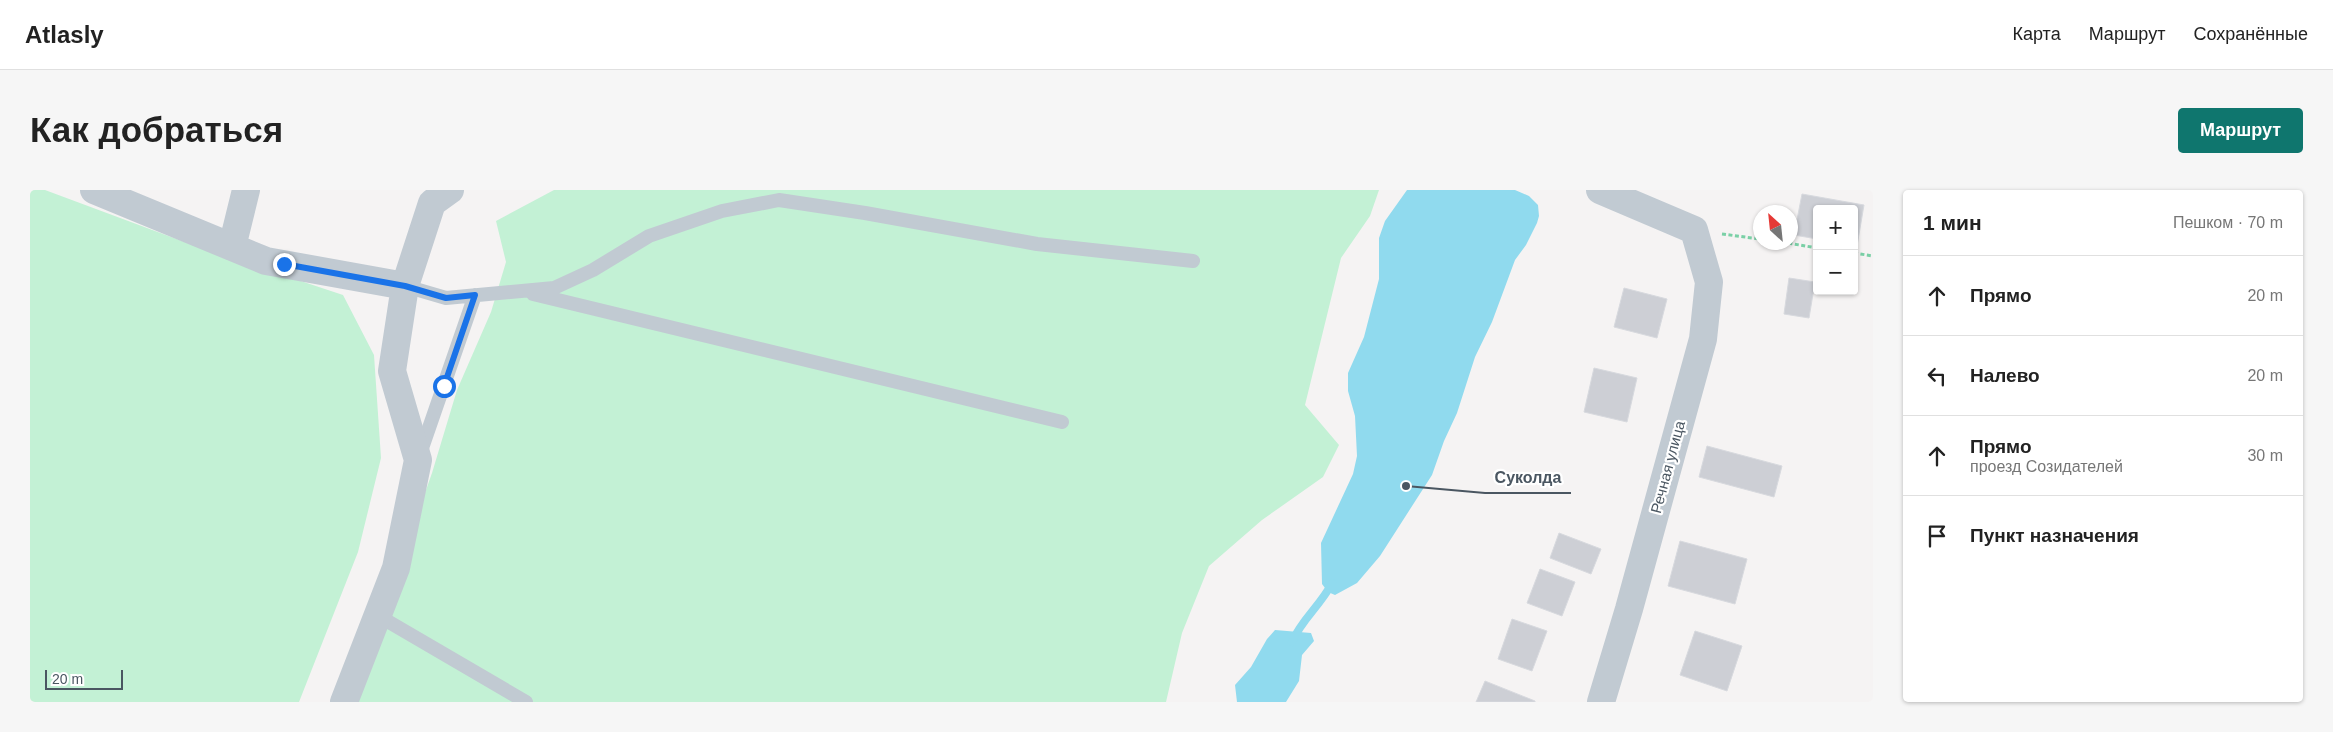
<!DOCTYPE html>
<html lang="ru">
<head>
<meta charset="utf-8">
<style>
	:root { --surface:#fff; --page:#f6f6f6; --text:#222; --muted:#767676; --line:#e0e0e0; --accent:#0f766e }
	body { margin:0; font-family:Arial,sans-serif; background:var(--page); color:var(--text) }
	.controls { position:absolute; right:15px; top:15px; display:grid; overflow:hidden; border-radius:5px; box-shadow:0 1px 4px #0004 }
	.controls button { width:45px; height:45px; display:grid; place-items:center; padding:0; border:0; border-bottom:1px solid var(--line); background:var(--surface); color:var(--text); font:25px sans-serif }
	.compass { position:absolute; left:1723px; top:15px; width:45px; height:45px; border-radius:50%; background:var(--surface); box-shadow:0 1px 4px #0004; rotate:333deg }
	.scale { position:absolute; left:15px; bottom:12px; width:78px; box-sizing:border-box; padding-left:5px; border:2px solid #4a5661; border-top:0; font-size:14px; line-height:18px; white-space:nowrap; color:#4a5661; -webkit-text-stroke:4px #fff; paint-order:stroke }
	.stop { position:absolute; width:15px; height:15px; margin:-11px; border:4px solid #1a73e8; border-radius:50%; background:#fff }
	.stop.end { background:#1a73e8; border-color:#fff; box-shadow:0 1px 5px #0008 }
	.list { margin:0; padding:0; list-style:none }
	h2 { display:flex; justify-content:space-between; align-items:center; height:65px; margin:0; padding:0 20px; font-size:21px }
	h2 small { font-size:16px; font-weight:400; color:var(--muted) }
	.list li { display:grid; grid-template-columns:32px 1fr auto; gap:15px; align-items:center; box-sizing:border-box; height:80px; padding:0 20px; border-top:1px solid var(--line) }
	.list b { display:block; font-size:19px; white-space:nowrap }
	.list p { margin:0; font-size:16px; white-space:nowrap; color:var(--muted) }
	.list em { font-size:16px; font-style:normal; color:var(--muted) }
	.icon { flex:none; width:28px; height:28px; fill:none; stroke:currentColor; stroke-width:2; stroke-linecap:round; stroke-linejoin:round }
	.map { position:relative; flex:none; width:1843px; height:512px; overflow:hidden; border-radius:5px }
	header { display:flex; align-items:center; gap:30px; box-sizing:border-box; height:70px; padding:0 25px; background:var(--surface); border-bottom:1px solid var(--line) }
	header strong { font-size:24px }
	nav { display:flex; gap:28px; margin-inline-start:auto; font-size:18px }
	.intro { display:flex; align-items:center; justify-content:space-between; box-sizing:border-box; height:120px; padding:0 30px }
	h1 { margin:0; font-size:35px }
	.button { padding:12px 22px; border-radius:5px; background:var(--accent); color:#fff; font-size:18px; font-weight:700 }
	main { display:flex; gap:30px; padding:0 30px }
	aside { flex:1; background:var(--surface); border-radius:5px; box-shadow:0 1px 4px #0004 }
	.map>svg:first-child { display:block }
	.green { fill:#c3f1d5 }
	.water { fill:#90daee }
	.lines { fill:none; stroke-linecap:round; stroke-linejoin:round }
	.stream { stroke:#90daee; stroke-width:8 }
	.building { fill:#cdcfd5; stroke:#d7d9de }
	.path { stroke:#7ad0a6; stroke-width:3; stroke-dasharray:4 2.5; stroke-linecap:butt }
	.service { stroke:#c1cad2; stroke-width:14 }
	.minor { stroke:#c1cad2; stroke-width:28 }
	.route { stroke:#1a73e8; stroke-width:6 }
	.labels { text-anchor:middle; stroke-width:4.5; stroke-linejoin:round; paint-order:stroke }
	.street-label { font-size:15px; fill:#4a5661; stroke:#fff }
	.leader { fill:none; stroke:#4a5661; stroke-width:2 }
	.callout-dot { fill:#4a5661; stroke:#fff; stroke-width:2 }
	.callout-label { font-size:16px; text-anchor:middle; font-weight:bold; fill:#4a5661; stroke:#fff; stroke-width:4.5; stroke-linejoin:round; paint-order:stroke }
</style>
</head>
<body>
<header>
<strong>Atlasly</strong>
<nav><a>Карта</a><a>Маршрут</a><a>Сохранённые</a></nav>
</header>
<div class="intro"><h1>Как добраться</h1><a class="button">Маршрут</a></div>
<main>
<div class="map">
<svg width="1843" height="512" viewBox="0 0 1843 512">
	<rect width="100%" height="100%" fill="#f5f3f3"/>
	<path class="green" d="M0,0H15L168,57L313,105L344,165L351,268L328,362L269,512H0Z
		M524,0H1349L1340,26L1311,68L1275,215L1309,255L1293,287L1232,330L1179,376L1152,443L1136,512H323L340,458L402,283L427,200L461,122L476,72L466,31Z"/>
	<path class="water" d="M1377,0H1485L1499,6L1508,15L1509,26L1507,33L1496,55L1485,70L1462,132L1445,167L1427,223L1414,251L1402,285L1350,366L1327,393L1305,405L1298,402L1292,394L1291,353L1323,284L1327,266L1325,226L1318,201V183L1334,147L1349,89V48L1355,31Z
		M1245,440L1281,443L1284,451L1272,465L1269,491L1256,512H1207L1205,495L1221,477L1237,449Z"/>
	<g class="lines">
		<path class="stream" d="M1262,452C1271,430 1291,415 1302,393"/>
	</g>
	<path class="building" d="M1772,4L1834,15L1827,56L1824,55V19H1787V49L1764,45Z
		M1759,88L1785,92L1779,128L1754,124Z
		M1594,98L1637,109L1627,148L1584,137Z
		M1564,178L1607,188L1597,232L1554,222Z
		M1677,256L1752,276L1744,307L1669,287Z
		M1529,343L1571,359L1561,384L1520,368Z
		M1650,351L1717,369L1705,414L1638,396Z
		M1510,379L1545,392L1532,426L1497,413Z
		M1482,429L1517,441L1502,481L1468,469Z
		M1665,441L1712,456L1697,501L1650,485Z
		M1455,491L1505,511V512H1446Z"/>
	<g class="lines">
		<path class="path" d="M1692,44L1730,49
			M1752,52L1787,58
			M1824,63L1843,66"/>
		<path class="service" d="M375,96L416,108L524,98L563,80L619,46L692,21L749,10L835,23L1007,54L1163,71
			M503,104L1032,232
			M390,264L445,105
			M347,425L496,512"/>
		<path class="minor" d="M64,0L236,71L375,96
			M1570,0L1664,40L1679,92L1673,149L1599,419L1571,512
			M202,57L216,0
			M314,512L366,378L388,270L362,181L375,96L402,13L420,0"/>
	</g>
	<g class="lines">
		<path class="route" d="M254,74L375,96L416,108L445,105L414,196"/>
	</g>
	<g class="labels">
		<g class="street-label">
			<text transform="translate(1638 277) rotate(-75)" y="5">Речная улица</text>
		</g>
	</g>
	<path class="leader" d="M1376 296L1455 303H1541"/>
	<circle class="callout-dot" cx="1376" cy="296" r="5"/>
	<g class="callout-label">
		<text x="1498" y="293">Суколда</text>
	</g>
</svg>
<div class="controls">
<button>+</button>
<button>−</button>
</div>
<svg class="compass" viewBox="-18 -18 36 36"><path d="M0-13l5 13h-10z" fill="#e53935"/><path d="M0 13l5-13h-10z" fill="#767676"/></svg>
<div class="scale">20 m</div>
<div class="stop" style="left:414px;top:196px"></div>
<div class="stop end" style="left:254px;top:74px"></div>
</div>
<aside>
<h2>1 мин<small>Пешком · 70 m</small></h2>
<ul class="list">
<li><svg class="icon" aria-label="ahead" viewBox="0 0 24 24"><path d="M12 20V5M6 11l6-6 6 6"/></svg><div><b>Прямо</b></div><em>20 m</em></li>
<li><svg class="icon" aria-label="left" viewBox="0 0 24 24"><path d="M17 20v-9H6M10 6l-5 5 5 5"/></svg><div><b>Налево</b></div><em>20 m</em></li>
<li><svg class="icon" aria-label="ahead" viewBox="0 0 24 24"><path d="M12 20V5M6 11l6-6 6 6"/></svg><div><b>Прямо</b><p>проезд Созидателей</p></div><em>30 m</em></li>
<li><svg class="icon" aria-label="arrive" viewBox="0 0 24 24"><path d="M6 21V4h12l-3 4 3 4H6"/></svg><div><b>Пункт назначения</b></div></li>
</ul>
</aside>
</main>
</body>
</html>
